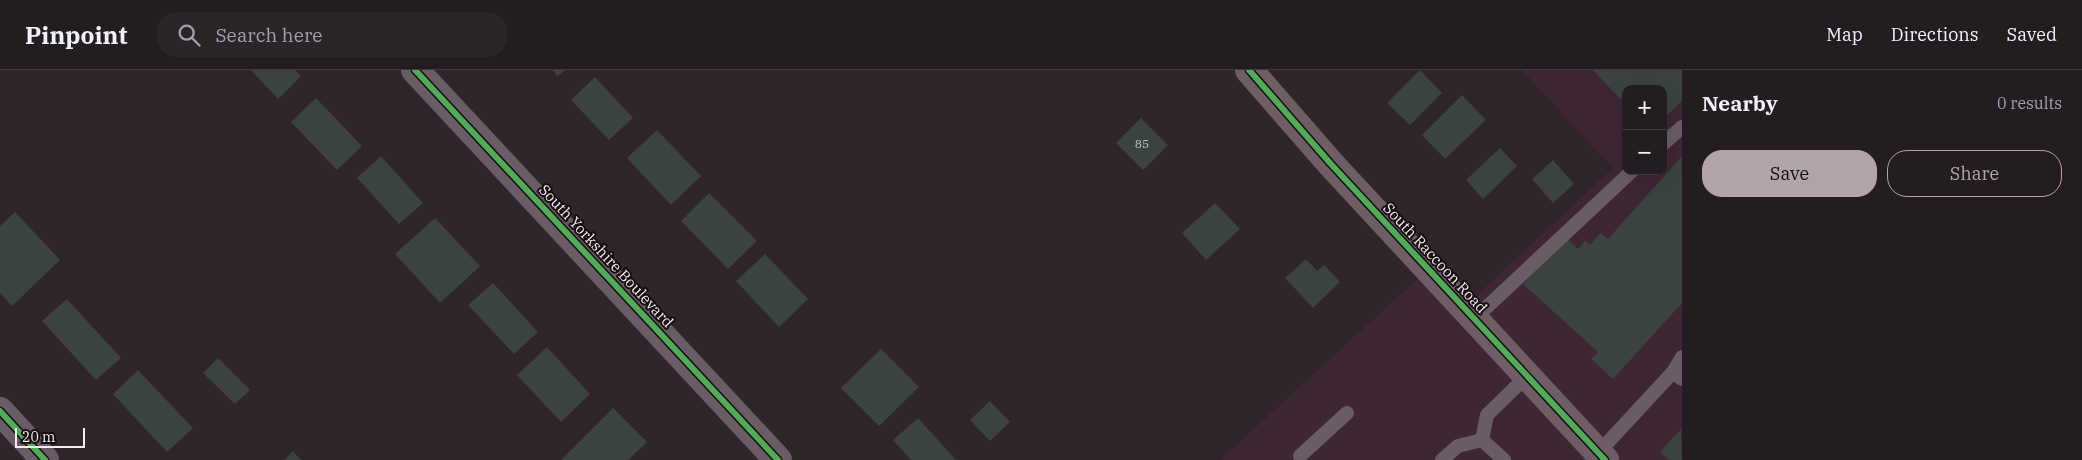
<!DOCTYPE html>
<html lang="en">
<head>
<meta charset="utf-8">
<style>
	:root { --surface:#231c20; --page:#2b2529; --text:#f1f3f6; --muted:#a3a1a5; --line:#403a3e; --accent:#b1a5ab }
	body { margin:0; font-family:"IBM Plex Serif",serif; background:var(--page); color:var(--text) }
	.controls { position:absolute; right:15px; top:15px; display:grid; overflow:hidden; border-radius:10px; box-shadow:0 5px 20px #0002 }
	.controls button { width:45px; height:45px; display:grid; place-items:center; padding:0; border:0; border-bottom:1px solid var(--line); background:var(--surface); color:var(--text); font:25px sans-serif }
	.scale { position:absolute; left:15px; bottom:12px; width:70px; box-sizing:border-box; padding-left:5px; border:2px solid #f7eaf1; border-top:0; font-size:14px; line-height:18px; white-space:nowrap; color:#f7eaf1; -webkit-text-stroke:4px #160e12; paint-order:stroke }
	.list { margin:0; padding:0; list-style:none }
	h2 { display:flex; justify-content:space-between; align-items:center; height:65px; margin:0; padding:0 20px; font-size:21px }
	h2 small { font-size:16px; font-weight:400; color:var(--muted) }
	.actions { display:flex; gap:10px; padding:15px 20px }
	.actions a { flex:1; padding:11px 0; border:1px solid var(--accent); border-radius:20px; text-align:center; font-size:18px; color:var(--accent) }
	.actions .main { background:var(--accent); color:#111 }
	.icon { flex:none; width:28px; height:28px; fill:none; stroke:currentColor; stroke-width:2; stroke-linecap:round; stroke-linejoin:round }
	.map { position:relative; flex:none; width:1682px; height:390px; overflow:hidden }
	header { display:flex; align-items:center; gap:30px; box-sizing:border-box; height:70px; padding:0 25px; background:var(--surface); border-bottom:1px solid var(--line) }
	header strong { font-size:24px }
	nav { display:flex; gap:28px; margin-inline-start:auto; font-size:18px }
	.search { width:350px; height:45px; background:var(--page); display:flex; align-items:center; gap:12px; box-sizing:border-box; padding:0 18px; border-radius:20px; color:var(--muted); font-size:19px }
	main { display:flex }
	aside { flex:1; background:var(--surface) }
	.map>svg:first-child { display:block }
	.built { fill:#3e2733; fill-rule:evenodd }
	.building { fill:#3a433f }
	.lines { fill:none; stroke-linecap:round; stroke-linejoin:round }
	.lane { stroke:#6a5c64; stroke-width:14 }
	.street { stroke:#6a5c64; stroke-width:28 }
	.secondary { stroke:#6f5d66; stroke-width:28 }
	.cycleway-casing { stroke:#160e12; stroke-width:9 }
	.cycleway { stroke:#51ab58; stroke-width:6 }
	.labels { text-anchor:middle; stroke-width:4; stroke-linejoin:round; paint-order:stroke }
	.number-label { font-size:12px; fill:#c8c0c4 }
	.street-label { font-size:15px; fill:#f7eaf1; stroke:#160e12 }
</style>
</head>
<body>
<header>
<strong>Pinpoint</strong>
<div class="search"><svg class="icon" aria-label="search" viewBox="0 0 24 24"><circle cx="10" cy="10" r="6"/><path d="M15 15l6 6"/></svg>Search here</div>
<nav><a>Map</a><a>Directions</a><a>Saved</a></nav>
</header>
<main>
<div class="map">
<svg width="1682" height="390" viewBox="0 0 1682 390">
	<rect width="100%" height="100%" fill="#2f252a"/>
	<path class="built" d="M1522,0H1682V390H1220L1428,199L1464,237L1613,98ZM1626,19H1663V101H1626Z"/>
	<path class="building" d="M251,0H295L301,6L278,29Z
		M552,0H565L558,6Z
		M1420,0L1442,23L1410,55L1387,33Z
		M1593,0H1682V31L1663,49V19H1626V35Z
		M595,7L633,48L609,70L571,30Z
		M1462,25L1486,50L1445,89L1422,65Z
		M316,28L362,76L337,100L291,52Z
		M1141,48L1168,75L1143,100L1116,73Z
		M657,60L701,106L671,135L627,88Z
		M1500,78L1517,96L1483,129L1466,110Z
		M381,86L423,133L399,154L357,108Z
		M1682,86V233L1613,309L1591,289L1598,282L1523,214L1565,167L1578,179L1585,171L1590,175L1600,163L1608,169Z
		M1553,90L1574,114L1553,133L1532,109Z
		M709,123L757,171L728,199L681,151Z
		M1215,133L1240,159L1206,190L1182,163Z
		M15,142L60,190L12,236L0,223V156Z
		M435,148L480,196L440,233L395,184Z
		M765,184L808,229L779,257L736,211Z
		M1306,189L1317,201L1324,195L1340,212L1313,238L1285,208Z
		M493,213L538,262L514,284L468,235Z
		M67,229L121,288L96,310L42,251Z
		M547,277L590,324L561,352L517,305Z
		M881,279L919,317L879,356L841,318Z
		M218,288L250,320L235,334L203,303Z
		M138,300L193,358L167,382L113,324Z
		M990,331L1010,352L990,371L970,350Z
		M613,338L647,372L628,390H561Z
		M918,348L956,390H911L893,370Z
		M1681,359L1682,390H1669L1660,382Z
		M293,381L301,390H284Z"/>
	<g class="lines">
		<path class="lane" d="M1663,74L1682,57
			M1474,249L1632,101
			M1673,302L1682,287
			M1482,370L1487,345L1527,306
			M1598,383L1673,302L1682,309
			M1300,386L1347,343
			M1442,390L1458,376L1482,370L1504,390"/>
		<path class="street" d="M415,0L778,390
			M0,341L45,390"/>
		<path class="secondary" d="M1249,0L1330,93L1605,390"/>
		<g class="cycleway-casing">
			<path id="cycleway" d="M415,0L778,390
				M1249,0L1330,93L1605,390
				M0,341L45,390"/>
		</g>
		<use href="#cycleway" class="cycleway"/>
	</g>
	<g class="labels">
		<g class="number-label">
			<text x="1142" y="78">85</text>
		</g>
		<g class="street-label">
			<text transform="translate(606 186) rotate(47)" y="5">South Yorkshire Boulevard</text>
			<text transform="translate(1435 188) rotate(47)" y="5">South Raccoon Road</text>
		</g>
	</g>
</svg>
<div class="controls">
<button>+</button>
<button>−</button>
</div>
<div class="scale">20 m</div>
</div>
<aside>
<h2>Nearby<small>0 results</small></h2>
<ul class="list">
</ul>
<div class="actions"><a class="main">Save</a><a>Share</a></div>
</aside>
</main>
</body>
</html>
